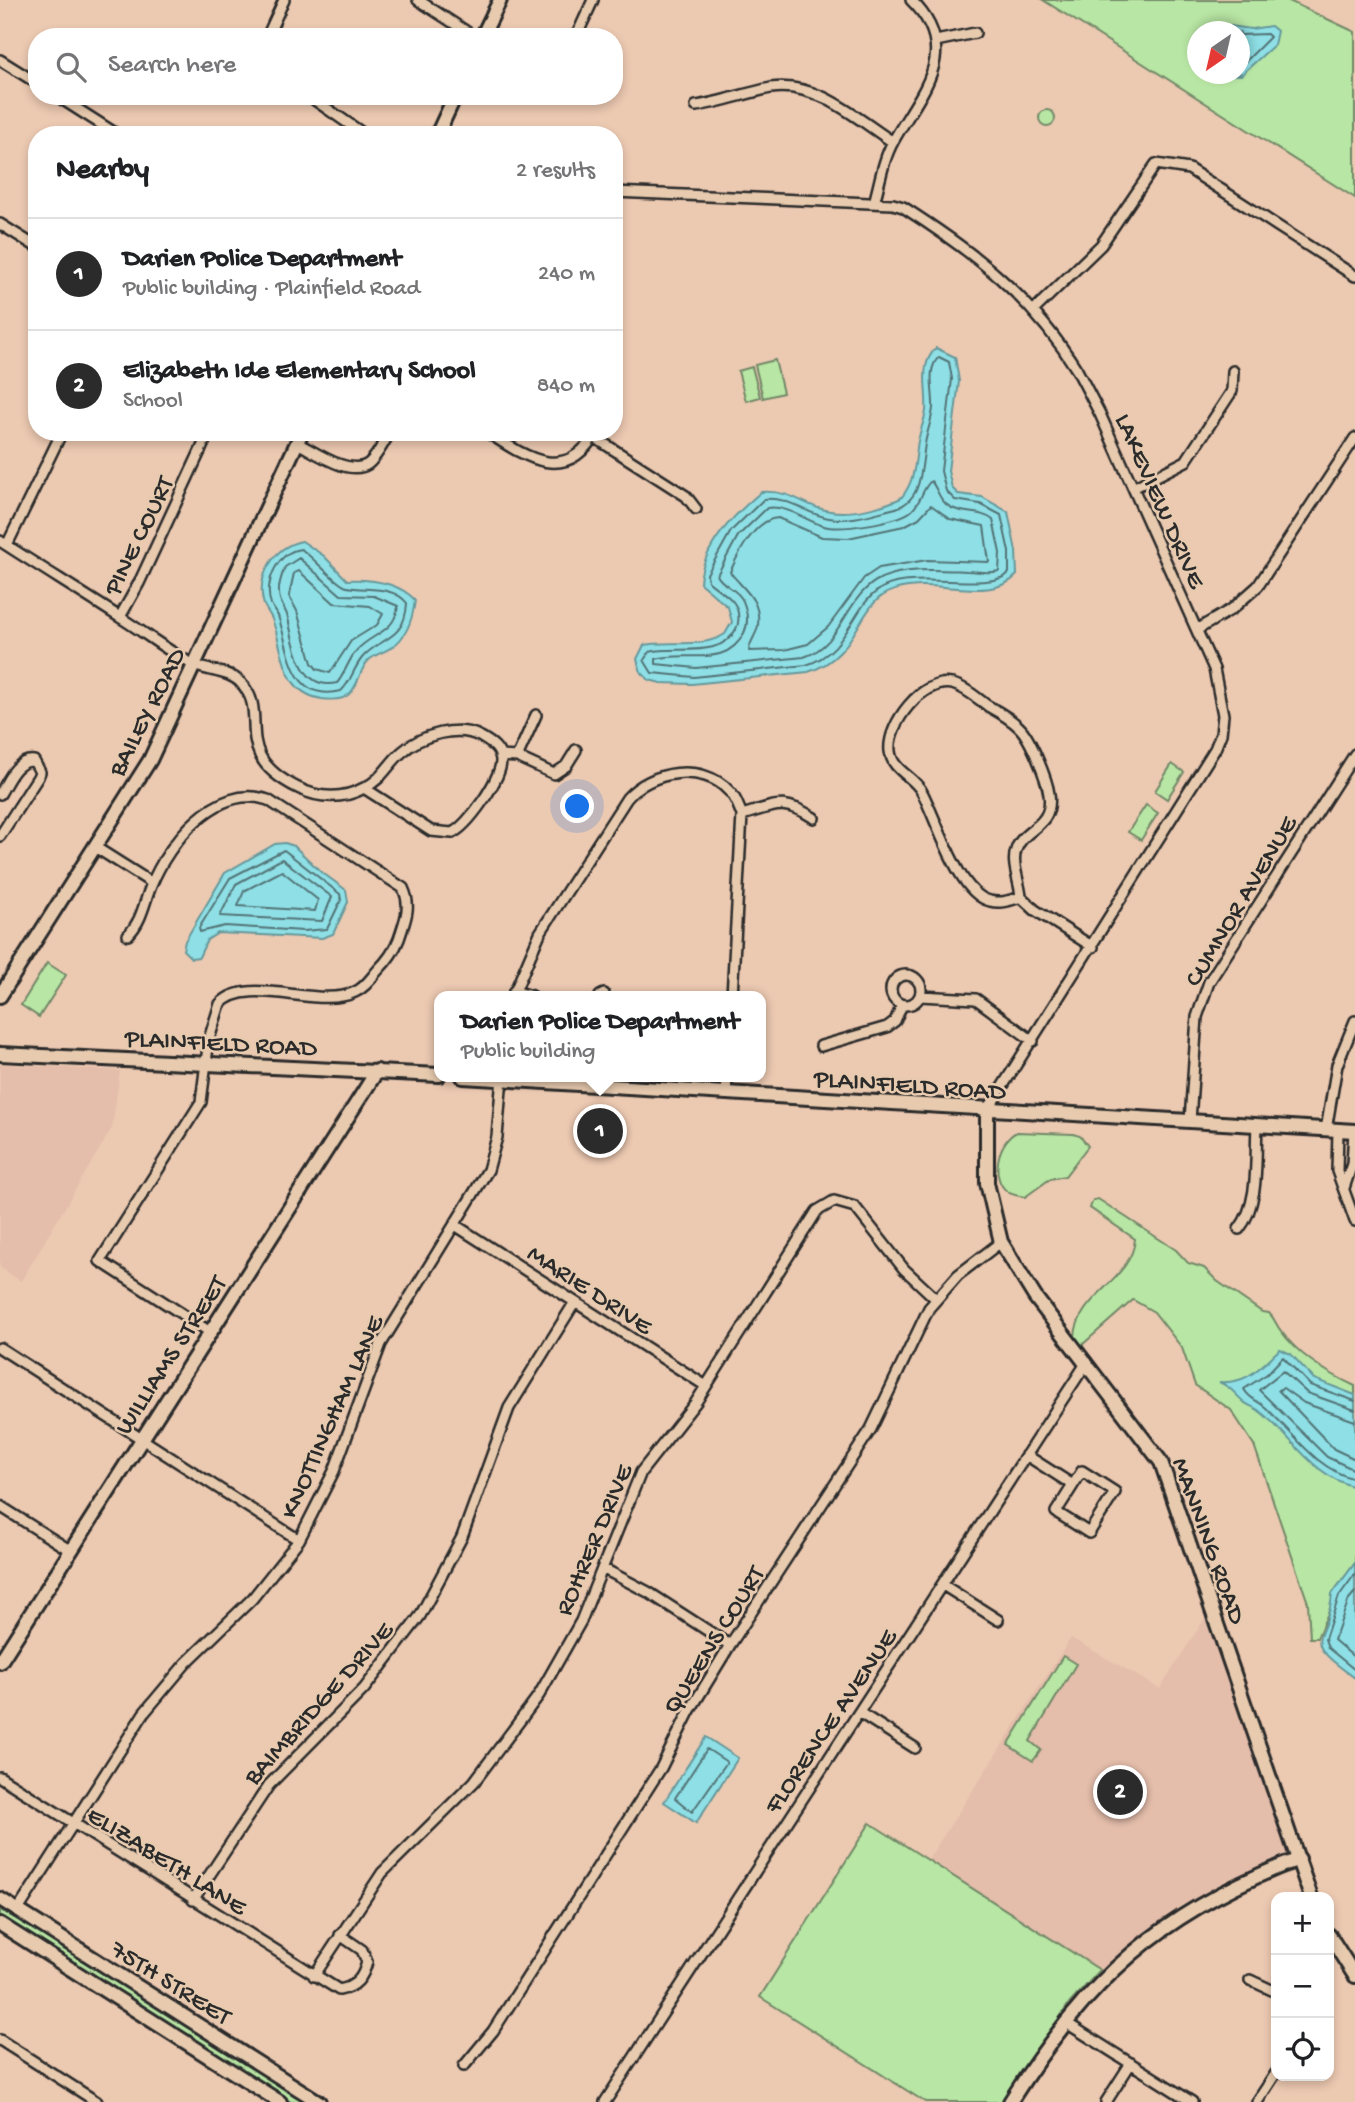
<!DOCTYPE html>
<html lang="en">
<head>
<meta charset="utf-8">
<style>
	:root { --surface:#fff; --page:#f6f6f6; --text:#202124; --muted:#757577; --line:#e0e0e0; --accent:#2b2b2b }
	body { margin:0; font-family:"Gochi Hand",sans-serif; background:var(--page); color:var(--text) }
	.controls { position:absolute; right:21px; bottom:21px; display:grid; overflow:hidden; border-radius:14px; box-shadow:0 4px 10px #0003 }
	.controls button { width:63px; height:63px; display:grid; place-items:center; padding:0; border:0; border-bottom:2px solid var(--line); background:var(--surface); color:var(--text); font:35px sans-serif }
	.compass { position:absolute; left:1187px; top:21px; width:63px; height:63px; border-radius:50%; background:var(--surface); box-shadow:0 4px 10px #0003; rotate:214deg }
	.you { position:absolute; left:578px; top:807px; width:24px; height:24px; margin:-18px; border:5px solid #fff; border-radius:50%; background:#1a73e8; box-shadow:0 0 0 10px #1a73e833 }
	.badge { display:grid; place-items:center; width:46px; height:46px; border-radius:50%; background:var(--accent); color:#fff; font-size:23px; font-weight:700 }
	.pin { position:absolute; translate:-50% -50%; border:4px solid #fff; box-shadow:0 2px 7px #0006 }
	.popup { position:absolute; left:434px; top:991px; width:332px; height:91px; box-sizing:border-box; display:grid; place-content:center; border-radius:14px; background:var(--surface); filter:drop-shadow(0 2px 5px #0005); font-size:23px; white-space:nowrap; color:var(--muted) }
	.popup b { font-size:26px; color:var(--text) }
	.popup::after { content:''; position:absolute; left:50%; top:100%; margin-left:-14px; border:14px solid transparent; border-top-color:var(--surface) }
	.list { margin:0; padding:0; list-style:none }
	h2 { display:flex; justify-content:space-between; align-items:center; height:91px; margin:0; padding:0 28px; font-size:30px }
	h2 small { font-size:23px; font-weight:400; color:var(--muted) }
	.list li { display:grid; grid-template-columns:46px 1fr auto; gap:21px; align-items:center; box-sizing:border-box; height:112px; padding:0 28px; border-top:2px solid var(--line) }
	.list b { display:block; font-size:26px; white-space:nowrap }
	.list p { margin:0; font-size:23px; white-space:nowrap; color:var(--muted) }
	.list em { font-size:23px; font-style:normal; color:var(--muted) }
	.icon { flex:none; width:38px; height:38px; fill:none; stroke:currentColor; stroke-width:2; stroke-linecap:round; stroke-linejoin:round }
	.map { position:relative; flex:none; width:1355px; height:2102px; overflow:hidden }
	.search { position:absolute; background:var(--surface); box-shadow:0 4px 10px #0003; left:28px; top:28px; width:595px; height:77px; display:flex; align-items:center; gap:18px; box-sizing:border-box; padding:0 24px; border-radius:28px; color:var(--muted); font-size:26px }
	.panel { position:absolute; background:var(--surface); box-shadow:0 4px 10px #0003; left:28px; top:126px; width:595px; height:315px; border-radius:28px }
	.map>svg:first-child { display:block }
	.built { fill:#e4bdab }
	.green { fill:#b8e6a4; stroke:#728868; stroke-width:2; fill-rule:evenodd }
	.water { fill:#8ee0e6; stroke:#66989b; stroke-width:2 }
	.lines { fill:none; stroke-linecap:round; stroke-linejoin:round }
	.shore { stroke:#537376; stroke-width:2 }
	.street-casing { stroke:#2b2b2b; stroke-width:14 }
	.secondary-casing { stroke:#2b2b2b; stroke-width:18 }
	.street { stroke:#e8cbaf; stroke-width:9 }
	.secondary { stroke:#e8cbaf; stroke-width:12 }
	.labels { text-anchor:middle; stroke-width:5; stroke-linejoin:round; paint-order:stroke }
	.street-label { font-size:26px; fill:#2b2b2b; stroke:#e8cbaf }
</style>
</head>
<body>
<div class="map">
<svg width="1355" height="2102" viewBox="0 0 1355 2102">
	<rect width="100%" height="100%" fill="#ecc9b1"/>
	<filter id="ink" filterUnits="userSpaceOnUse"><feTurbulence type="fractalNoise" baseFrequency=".0143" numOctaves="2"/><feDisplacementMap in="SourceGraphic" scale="14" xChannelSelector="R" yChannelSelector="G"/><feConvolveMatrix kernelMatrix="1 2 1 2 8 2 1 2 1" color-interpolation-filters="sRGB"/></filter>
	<g filter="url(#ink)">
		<path class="built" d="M0,1064L120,1071L112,1128L21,1281L0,1267Z
			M1207,1615L1284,1840L1286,1854L1226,1880L1174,1910L1100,1970L928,1860L1071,1638L1160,1689Z"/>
		<path class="green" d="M1043,0H1287L1355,32V198ZM1198,32H1240V74H1198Z
			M1039 118a8 8 0 1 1 16 0a8 8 0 1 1-16 0Z
			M775,360L783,393L763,398L755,365Z
			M752,367L760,397L746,401L738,371Z
			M1172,764L1184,772L1167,799L1155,791Z
			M1146,805L1158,813L1141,840L1128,832Z
			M47,963L66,975L39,1017L21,1005Z
			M1017,1132L1073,1134L1080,1136L1088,1146L1065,1176L1050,1179L1025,1197C1019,1196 1012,1195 1008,1192C989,1179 998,1140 1017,1132Z
			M1098,1199L1176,1250L1188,1263L1204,1268L1217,1281L1262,1312L1269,1313C1275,1319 1276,1325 1281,1331C1299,1356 1327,1373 1355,1386V1563L1332,1594L1333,1602L1317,1638H1310L1308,1603L1254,1445L1231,1410L1195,1385L1182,1348L1154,1312L1133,1300L1082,1345L1075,1336C1078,1295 1132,1280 1135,1239L1090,1208L1093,1200Z
			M1063,1656L1076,1664L1030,1741L1041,1750L1033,1761L1008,1745Z
			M870,1823L1100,1970L1068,2005L1004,2102H925L760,1997Z
			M0,1910L57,1942L309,2102H291L0,1917Z"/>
		<path class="water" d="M1224,25L1251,29L1271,26L1277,31L1274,45L1241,75H1226L1240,74V32L1207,31Z
			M936,348L955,357L959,381L948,471L952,488L958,494L982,497L1008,512L1016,551L1017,575C989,606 926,573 887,593C857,608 857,657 808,672L692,684L661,683L649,680L641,672L637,659L644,645C669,640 703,649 725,634L732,622L728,607L700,583C702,546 735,514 761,492C795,490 803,507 830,511C850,515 883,507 901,498C914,483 915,465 917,448C918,435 924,423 926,411C928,388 918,366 936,348Z
			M302,541L324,556L347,580C372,579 398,582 415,600C413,617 407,637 392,647C385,652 375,654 369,660C358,671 359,687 348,695C341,701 330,700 322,699C280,692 284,649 272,619C270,614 266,610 264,605C255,576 275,546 302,541Z
			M285,843L294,846L320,871L346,890L348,902L333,934L322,938L218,933L207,940L199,957L191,958L183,950L185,941L225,873L275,844Z
			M1280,1349L1291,1354L1314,1379L1355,1395V1487C1310,1475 1293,1436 1258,1410C1254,1407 1247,1405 1244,1402C1234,1394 1232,1387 1219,1382C1249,1384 1260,1367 1280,1349Z
			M1355,1563V1678C1294,1635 1329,1645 1332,1594Z
			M706,1737L738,1758L696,1823L664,1802Z"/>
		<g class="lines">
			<path class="shore" d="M1240,35L1267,34L1270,37L1240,67
				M939,357L949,362L952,379L941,471L946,491L955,500L980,504L1001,515L1009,552V573C992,592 916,571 884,587C852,602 851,651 806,665L694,677L652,673L644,660L649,652C676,645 721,660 736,629C740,622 739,610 734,603C728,594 716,589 708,581L707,574L731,531L764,499C790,496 804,514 829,518C849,522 872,514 892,509C923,503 921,468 925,444C927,431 932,420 933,408C934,391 926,369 939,357Z
				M931,481C938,489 939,501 950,507C964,515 980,510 993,520L1000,553L999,571C987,574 979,571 967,571C940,570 907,567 882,578C846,593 844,644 804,657L696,668L656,664V659C688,650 726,669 744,633C749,623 747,611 743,601C738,589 722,586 717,575L738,536L767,508C788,505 804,520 824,526C841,531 895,522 910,512C921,504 922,488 931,481Z
				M931,505L950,519L984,526L989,562L927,560L879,568L864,578L828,627L808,644L784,650L749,651C749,642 757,635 758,625C761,599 743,589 730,572C738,554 755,519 778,518L822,537L848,538L904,526L919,518Z
				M301,549C313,557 337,585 347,587C366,591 393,585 407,603C405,642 379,637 362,658C353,669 351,682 341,691C291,703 290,652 279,619C278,613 273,609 271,604C263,583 278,551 301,549Z
				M299,558L341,595L374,596L398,606C395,633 372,633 357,650C348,660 344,676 337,683C299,692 294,643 288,618C286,609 279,603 279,593C278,584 282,575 285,567Z
				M299,571L334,603L370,606L383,614L377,625L351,641L330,673L317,669L312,663L297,611L289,596L294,573Z
				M284,850L340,894L341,900L327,929L303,931L225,926L200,932L199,928L230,878Z
				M282,859L332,897L322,921L220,916L236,884Z
				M282,871L318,900L315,911L238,906L244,891Z
				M1355,1401L1310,1385L1283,1357L1267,1374L1244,1389C1249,1399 1257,1400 1265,1407C1294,1433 1315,1469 1355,1479
				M1355,1410L1307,1393L1283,1371L1259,1390L1327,1457L1355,1470
				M1355,1421L1304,1403L1283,1388L1278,1390L1334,1449L1355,1459
				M1355,1574L1339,1596L1325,1639L1328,1648L1355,1670
				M1355,1592L1349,1599L1334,1640L1355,1658
				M707,1749L727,1762L692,1812L675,1798Z"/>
			<g class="street-casing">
				<path id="street" d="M418,0L475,37
					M267,37L284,0
					M576,37L593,0
					M936,41L975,33
					M0,60L37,83
					M57,96L118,135
					M309,96L365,135
					M696,106C722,102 746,93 771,88C817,81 857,119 893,142
					M614,192L893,204L903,207C975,253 1031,296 1077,370L1100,414L1214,669L1223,715L1221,734L1215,749L987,1111
					M874,203C880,182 883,159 894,140C921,92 963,51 911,0
					M0,224L37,247
					M1033,311L1101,245L1156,164L1189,169L1355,276
					M487,432C524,456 566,486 596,432
					M594,437L686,496L696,509
					M297,443C314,451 349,477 368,464C377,457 384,442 390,432
					M1133,488L1186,461L1232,391L1233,371
					M0,541C40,567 81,592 121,618C145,633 168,651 192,664C208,672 229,670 241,683C272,715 227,753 298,788C319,799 344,799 364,788C382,780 388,764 402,752C421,735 459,724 481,737C491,743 500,748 501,760C502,778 468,826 452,833L431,831L364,788
					M7,545L62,432
					M120,617L139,583L209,432
					M1198,629L1232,609L1258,586L1355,438
					M500,756L517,757L554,774L566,766L576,750
					M517,757L536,715
					M0,794C8,781 16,759 34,761L40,772L38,777L0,836
					M742,815C776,805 783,798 814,818
					M95,847L152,883
					M1021,897C1020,882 1011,864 1016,850C1023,827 1054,828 1049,794C1047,779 1030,737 1019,727C1010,718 999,712 988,706C978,699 965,687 952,684C922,678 887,725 890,751C892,771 914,776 922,792C937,820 958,894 990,901C1001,904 1011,900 1021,897L1035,910L1093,947
					M128,935C142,921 144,903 151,886C168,843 217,782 268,800L403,888C412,907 405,920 399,939C394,952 387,961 378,970C371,978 365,988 355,992C319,1010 248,974 220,1004L209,1039L201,1102L100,1261L210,1332
					M891 990a15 15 0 1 1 30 0a15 15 0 1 1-30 0Z
					M514,991L532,996
					M513,996L540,933L627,798C650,771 703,762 729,791C736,797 738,806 742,815L732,996
					M600,996L604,994
					M920,996L976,999L1033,1041
					M821,1046L887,1027L895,1021L902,1005
					M726,1094L727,1077
					M1190,1121L1197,1017L1209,982L1355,754
					M1326,1130L1337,1065L1355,1021
					M1338,1130L1337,1171L1355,1221
					M1344,1188L1352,1164L1354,1131
					M455,1225L706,1386
					M1239,1229C1260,1203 1255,1158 1257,1125
					M0,1348L299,1540
					M1026,1455L1073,1485
					M1082,1471L1115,1492L1089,1533L1056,1512Z
					M0,1506L71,1551
					M604,1569L648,1592L730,1645
					M943,1585L998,1620
					M860,1713L915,1748
					M0,1777L339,1990C356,1987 363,1978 367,1962L362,1950L340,1935
					M193,1900L269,1785L364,1689L420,1616L462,1537L509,1408L575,1302
					M18,1910L144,1713L186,1663L252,1599L299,1540L334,1471L381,1344L488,1170L497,1137L502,1077
					M314,1976L382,1873L474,1782L539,1695L581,1621L641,1472L696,1402L817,1211L834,1201L855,1207L904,1269L936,1299
					M1250,1980L1276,1992
					M1065,2022L1192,2102
					M0,2040L97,2102
					M464,2066L493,2031L661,1768L689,1712L730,1645L871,1429L929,1308L958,1275L1001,1242
					M605,2102L1087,1362
					M1106,2102L1131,2063
					M1257,2102L1276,2073"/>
			</g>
			<g class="secondary-casing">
				<path id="secondary" d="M482,37L500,0
					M437,135L455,96
					M0,996L150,760L302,432
					M0,1054L439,1075
					M463,1077L1355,1131
					M987,1111V1183L1001,1242L1035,1297L1161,1462L1311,1897
					M0,1662L377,1071
					M0,1899L319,2102
					M0,1924L280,2102
					M1329,1935L1355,1976
					M1010,2102C1088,1979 1161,1911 1299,1859"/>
			</g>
			<use href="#street" class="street"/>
			<use href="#secondary" class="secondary"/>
		</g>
	</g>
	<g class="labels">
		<g class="street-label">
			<text transform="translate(1162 500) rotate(66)" y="9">LAKEVIEW DRIVE</text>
			<text transform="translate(137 535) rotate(-64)" y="9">PINE COURT</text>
			<text transform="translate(145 711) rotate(-63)" y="9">BAILEY ROAD</text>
			<text transform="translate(1239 900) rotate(-59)" y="9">CUMNOR AVENUE</text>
			<text transform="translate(221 1041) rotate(3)" y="9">PLAINFIELD ROAD</text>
			<text transform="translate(910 1083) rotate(4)" y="9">PLAINFIELD ROAD</text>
			<text transform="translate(591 1288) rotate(33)" y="9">MARIE DRIVE</text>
			<text transform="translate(169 1354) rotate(-57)" y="9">WILLIAMS STREET</text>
			<text transform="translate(330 1416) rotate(-66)" y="9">KNOTTINGHAM LANE</text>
			<text transform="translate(592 1539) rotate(-67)" y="9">ROHRER DRIVE</text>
			<text transform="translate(1211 1540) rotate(70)" y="9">MANNING ROAD</text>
			<text transform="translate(712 1639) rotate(-58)" y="9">QUEENS COURT</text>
			<text transform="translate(317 1702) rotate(-48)" y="9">BAIMBRIDGE DRIVE</text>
			<text transform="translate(829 1720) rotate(-56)" y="9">FLORENCE AVENUE</text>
			<text transform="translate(168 1859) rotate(32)" y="9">ELIZABETH LANE</text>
			<text transform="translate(172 1981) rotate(32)" y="9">75TH STREET</text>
		</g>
	</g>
</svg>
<div class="controls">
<button>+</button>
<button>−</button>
<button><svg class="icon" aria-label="locate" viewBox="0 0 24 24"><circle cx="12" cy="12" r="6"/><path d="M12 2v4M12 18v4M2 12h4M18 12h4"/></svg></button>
</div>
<svg class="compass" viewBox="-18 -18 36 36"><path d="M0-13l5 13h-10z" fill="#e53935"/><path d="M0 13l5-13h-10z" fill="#757577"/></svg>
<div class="you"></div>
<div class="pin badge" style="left:600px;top:1131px">1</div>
<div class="popup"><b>Darien Police Department</b>Public building</div>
<div class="pin badge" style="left:1120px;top:1792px">2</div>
<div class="search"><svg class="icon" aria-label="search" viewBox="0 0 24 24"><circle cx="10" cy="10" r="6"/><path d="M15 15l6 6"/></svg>Search here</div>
<section class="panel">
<h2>Nearby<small>2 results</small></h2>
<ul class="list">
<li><span class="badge">1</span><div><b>Darien Police Department</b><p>Public building · Plainfield Road</p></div><em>240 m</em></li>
<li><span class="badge">2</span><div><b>Elizabeth Ide Elementary School</b><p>School</p></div><em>840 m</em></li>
</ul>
</section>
</div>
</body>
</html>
